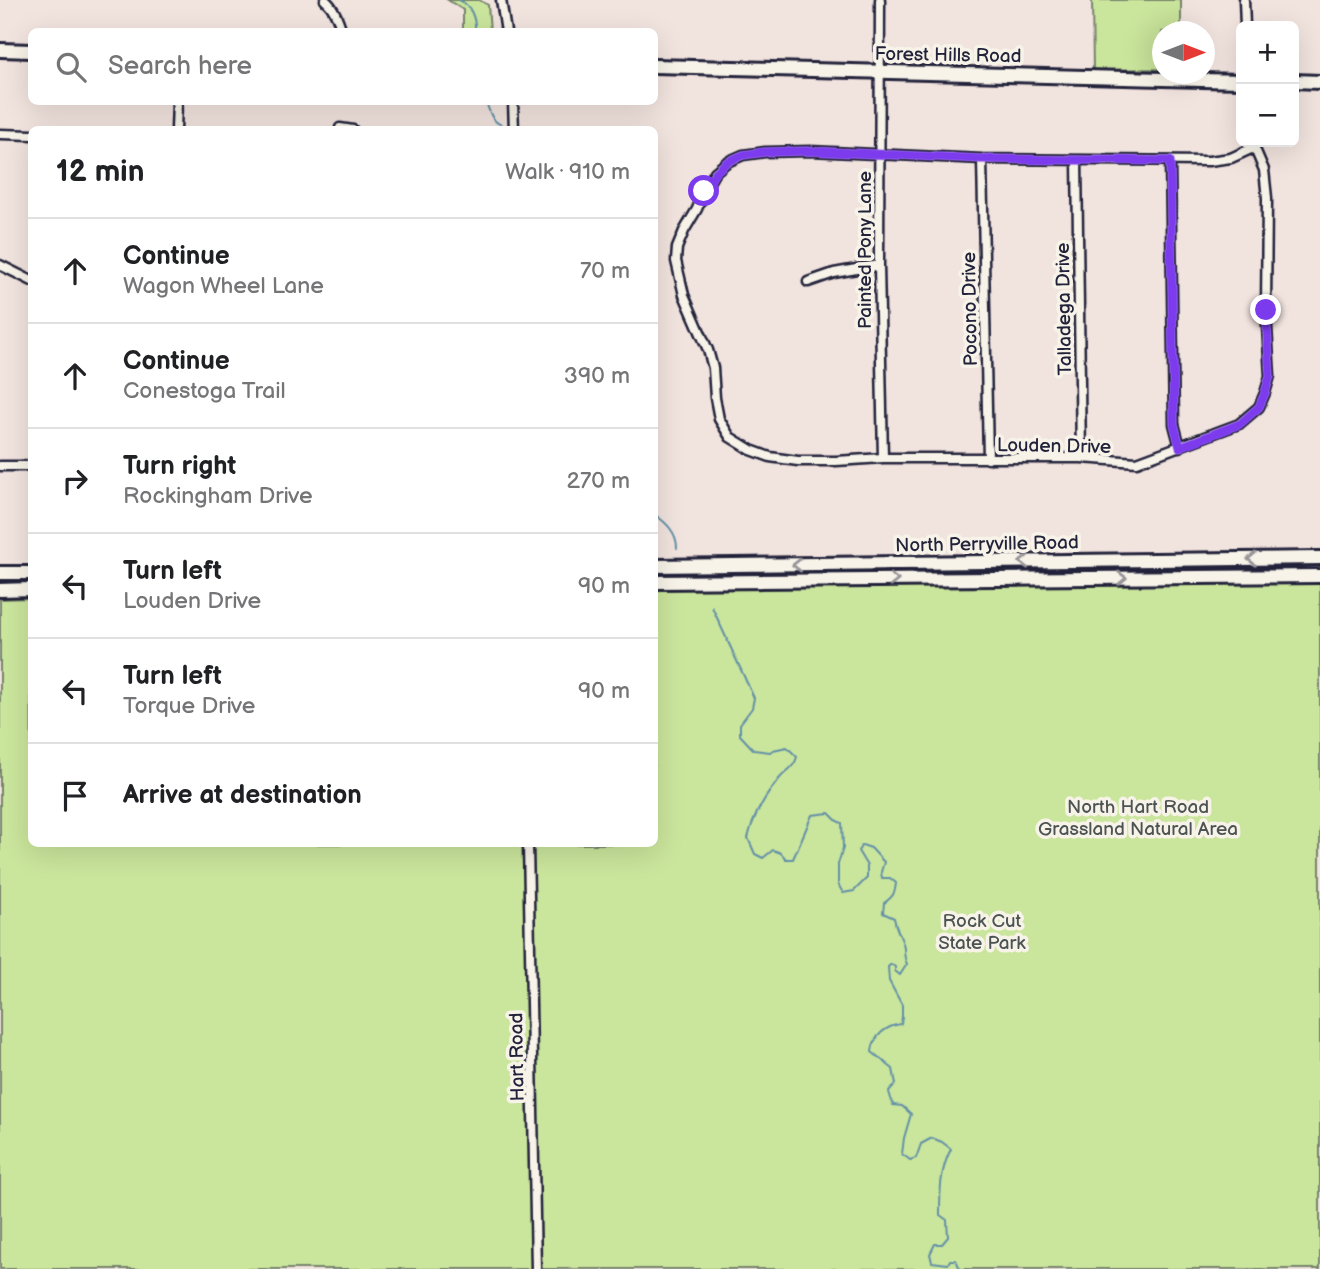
<!DOCTYPE html>
<html lang="en">
<head>
<meta charset="utf-8">
<style>
	:root { --surface:#fff; --page:#f6f6f6; --text:#202124; --muted:#757577; --line:#e0e0e0 }
	body { margin:0; font-family:"Balsamiq Sans",sans-serif; background:var(--page); color:var(--text) }
	.controls { position:absolute; right:21px; top:21px; display:grid; overflow:hidden; border-radius:10px; box-shadow:0 7px 28px #0002 }
	.controls button { width:63px; height:63px; display:grid; place-items:center; padding:0; border:0; border-bottom:2px solid var(--line); background:var(--surface); color:var(--text); font:35px sans-serif }
	.compass { position:absolute; left:1152px; top:21px; width:63px; height:63px; border-radius:50%; background:var(--surface); box-shadow:0 7px 28px #0002; rotate:90deg }
	.stop { position:absolute; width:21px; height:21px; margin:-16px; border:5px solid #7c3aed; border-radius:50%; background:#fff }
	.stop.end { background:#7c3aed; border-color:#fff; box-shadow:0 2px 7px #0008 }
	.list { margin:0; padding:0; list-style:none }
	h2 { display:flex; justify-content:space-between; align-items:center; height:91px; margin:0; padding:0 28px; font-size:30px }
	h2 small { font-size:23px; font-weight:400; color:var(--muted) }
	.list li { display:grid; grid-template-columns:46px 1fr auto; gap:21px; align-items:center; box-sizing:border-box; height:105px; padding:0 28px; border-top:2px solid var(--line) }
	.list b { display:block; font-size:26px; white-space:nowrap }
	.list p { margin:0; font-size:23px; white-space:nowrap; color:var(--muted) }
	.list em { font-size:23px; font-style:normal; color:var(--muted) }
	.icon { flex:none; width:38px; height:38px; fill:none; stroke:currentColor; stroke-width:2; stroke-linecap:round; stroke-linejoin:round }
	.map { position:relative; flex:none; width:1320px; height:1269px; overflow:hidden }
	.search { position:absolute; background:var(--surface); box-shadow:0 7px 28px #0002; left:28px; top:28px; width:630px; height:77px; display:flex; align-items:center; gap:18px; box-sizing:border-box; padding:0 24px; border-radius:10px; color:var(--muted); font-size:26px }
	.panel { position:absolute; background:var(--surface); box-shadow:0 7px 28px #0002; left:28px; top:126px; width:630px; height:721px; border-radius:10px }
	.map>svg:first-child { display:block }
	.green { fill:#cae59c; stroke:#76846c; stroke-width:2 }
	.lines { fill:none; stroke-linecap:round; stroke-linejoin:round }
	.stream { stroke:#6491a8; stroke-width:2 }
	.street-casing { stroke:#22223b; stroke-width:13 }
	.secondary-casing { stroke:#22223b; stroke-width:18 }
	.street { stroke:#f7f3e8; stroke-width:8 }
	.secondary { stroke:#f7f3e8; stroke-width:12 }
	.oneway { stroke:#97959a }
	.route { stroke:#7c3aed; stroke-width:9 }
	.labels { text-anchor:middle; stroke-width:7; stroke-linejoin:round; paint-order:stroke }
	.street-label { font-size:19px; fill:#22223b; stroke:#f7f3e8 }
	.park-label { font-size:19px; fill:#4c5353; stroke:#f7f3e8 }
</style>
</head>
<body>
<div class="map">
<svg width="1320" height="1269" viewBox="0 0 1320 1269">
	<rect width="100%" height="100%" fill="#f1e3de"/>
	<filter id="ink" filterUnits="userSpaceOnUse"><feTurbulence type="fractalNoise" baseFrequency=".0143" numOctaves="2"/><feDisplacementMap in="SourceGraphic" scale="14" xChannelSelector="R" yChannelSelector="G"/><feConvolveMatrix kernelMatrix="1 2 1 2 8 2 1 2 1" color-interpolation-filters="sRGB"/></filter>
	<g filter="url(#ink)">
		<path class="green" d="M448,0H479L488,5L490,31H463V10Z
			M1092,0H1181V31L1162,32V69L1093,70Z
			M1320,583V1269H0V599L31,598L32,844H654L655,589L883,585Z"/>
		<g class="lines">
			<path class="stream" d="M459,0C471,5 476,19 475,32
				M486,102C491,116 492,123 508,127
				M654,514C667,523 677,533 677,548
				M712,607L754,698L752,708L740,724V735L754,750L770,752L773,750L787,747L797,757C794,768 787,770 780,778C765,796 753,815 748,838L755,854L763,858L773,850L781,853L786,859H793L812,815L829,813L837,821L842,823L843,848L838,864V884L843,893L854,891L867,878V866L858,851L862,845L871,848L884,862L881,872L882,878H890L896,883C895,893 893,897 884,903L883,913L894,918C896,929 898,931 902,941C906,948 902,954 907,964L900,975L895,971V967L891,964L888,967L889,981L902,1005V1016L901,1024C886,1026 873,1036 872,1052L893,1069L896,1084L889,1092L893,1105L902,1106L911,1114L904,1138L902,1154L910,1160L916,1158L921,1144L932,1138L942,1142L951,1149C940,1170 940,1191 940,1215L947,1220L948,1237L942,1244H935L930,1254L932,1262L948,1264L950,1260H956L960,1269"/>
			<g class="street-casing">
				<path id="street" d="M325,0C334,7 339,21 342,32
					M501,0L506,32
					M880,0L879,265L883,458
					M1244,0L1245,26
					M513,102L514,130
					M340,128L353,130
					M176,130L177,102
					M581,130H584
					M0,134L32,135
					M1252,142L1264,170L1267,198L1266,310L1270,376L1265,393L1259,407L1239,424L1137,462L1081,458H883L836,461H798L770,457L751,450L730,437L719,419L715,398L713,368L708,350L684,295L676,261L677,248L684,231L697,209L704,191L715,172L727,162L743,155L765,152L810,151L982,159L1209,161L1231,158L1255,147
					M982,159L988,459
					M1077,160L1081,458
					M1170,161L1174,424L1180,447
					M0,265L32,281
					M808,282L834,273L879,265
					M0,466H32
					M528,844L536,1269"/>
			</g>
			<g class="secondary-casing">
				<path id="secondary" d="M0,50L32,51
					M654,66L1241,81
					M1294,81L1320,82
					M654,566L1320,558
					M0,573H32
					M654,582L1320,576
					M0,590L32,589"/>
			</g>
			<use href="#street" class="street"/>
			<use href="#secondary" class="secondary"/>
		</g>
		<defs><path id="oneway-chevron" d="M-2-3.5L2.5 0L-2 3.5" fill="none" stroke-width="1.6" stroke-linecap="round" stroke-linejoin="round" transform="scale(1.75)"/></defs>
		<g class="oneway">
			<use href="#oneway-chevron" transform="translate(1252 559) rotate(179)"/>
			<use href="#oneway-chevron" transform="translate(1024 562) rotate(179)"/>
			<use href="#oneway-chevron" transform="translate(797 565) rotate(179)"/>
			<use href="#oneway-chevron" transform="translate(1122 578) rotate(-1)"/>
			<use href="#oneway-chevron" transform="translate(894 580) rotate(-1)"/>
		</g>
	</g>
	<g class="lines" filter="url(#ink)">
		<path class="route" d="M704,191L715,173L727,162L743,155L765,152L810,151L982,159L1170,161L1174,424L1180,447L1240,424L1259,407L1265,393L1270,376L1266,310"/>
	</g>
	<g class="labels">
		<g class="street-label">
			<text transform="translate(948 54) rotate(1)" y="7">Forest Hills Road</text>
			<text transform="translate(864 250) rotate(-90)" y="7">Painted Pony Lane</text>
			<text transform="translate(969 309) rotate(-91)" y="7">Pocono Drive</text>
			<text transform="translate(1063 309) rotate(-91)" y="7">Talladega Drive</text>
			<text transform="translate(1054 445) rotate(1)" y="7">Louden Drive</text>
			<text transform="translate(987 543) rotate(-1)" y="7">North Perryville Road</text>
			<text transform="translate(516 1057) rotate(-91)" y="7">Hart Road</text>
		</g>
		<g class="park-label">
			<text x="1138" y="813">North Hart Road<tspan x="1138" dy="22">Grassland Natural Area</tspan></text>
			<text x="982" y="927">Rock Cut<tspan x="982" dy="22">State Park</tspan></text>
		</g>
	</g>
</svg>
<div class="controls">
<button>+</button>
<button>−</button>
</div>
<svg class="compass" viewBox="-18 -18 36 36"><path d="M0-13l5 13h-10z" fill="#e53935"/><path d="M0 13l5-13h-10z" fill="#757577"/></svg>
<div class="stop" style="left:704px;top:191px"></div>
<div class="stop end" style="left:1266px;top:310px"></div>
<div class="search"><svg class="icon" aria-label="search" viewBox="0 0 24 24"><circle cx="10" cy="10" r="6"/><path d="M15 15l6 6"/></svg>Search here</div>
<section class="panel">
<h2>12 min<small>Walk · 910 m</small></h2>
<ul class="list">
<li><svg class="icon" aria-label="ahead" viewBox="0 0 24 24"><path d="M12 20V5M6 11l6-6 6 6"/></svg><div><b>Continue</b><p>Wagon Wheel Lane</p></div><em>70 m</em></li>
<li><svg class="icon" aria-label="ahead" viewBox="0 0 24 24"><path d="M12 20V5M6 11l6-6 6 6"/></svg><div><b>Continue</b><p>Conestoga Trail</p></div><em>390 m</em></li>
<li><svg class="icon" aria-label="right" viewBox="0 0 24 24"><path d="M7 20v-9h11M14 6l5 5-5 5"/></svg><div><b>Turn right</b><p>Rockingham Drive</p></div><em>270 m</em></li>
<li><svg class="icon" aria-label="left" viewBox="0 0 24 24"><path d="M17 20v-9H6M10 6l-5 5 5 5"/></svg><div><b>Turn left</b><p>Louden Drive</p></div><em>90 m</em></li>
<li><svg class="icon" aria-label="left" viewBox="0 0 24 24"><path d="M17 20v-9H6M10 6l-5 5 5 5"/></svg><div><b>Turn left</b><p>Torque Drive</p></div><em>90 m</em></li>
<li><svg class="icon" aria-label="arrive" viewBox="0 0 24 24"><path d="M6 21V4h12l-3 4 3 4H6"/></svg><div><b>Arrive at destination</b></div></li>
</ul>
</section>
</div>
</body>
</html>
